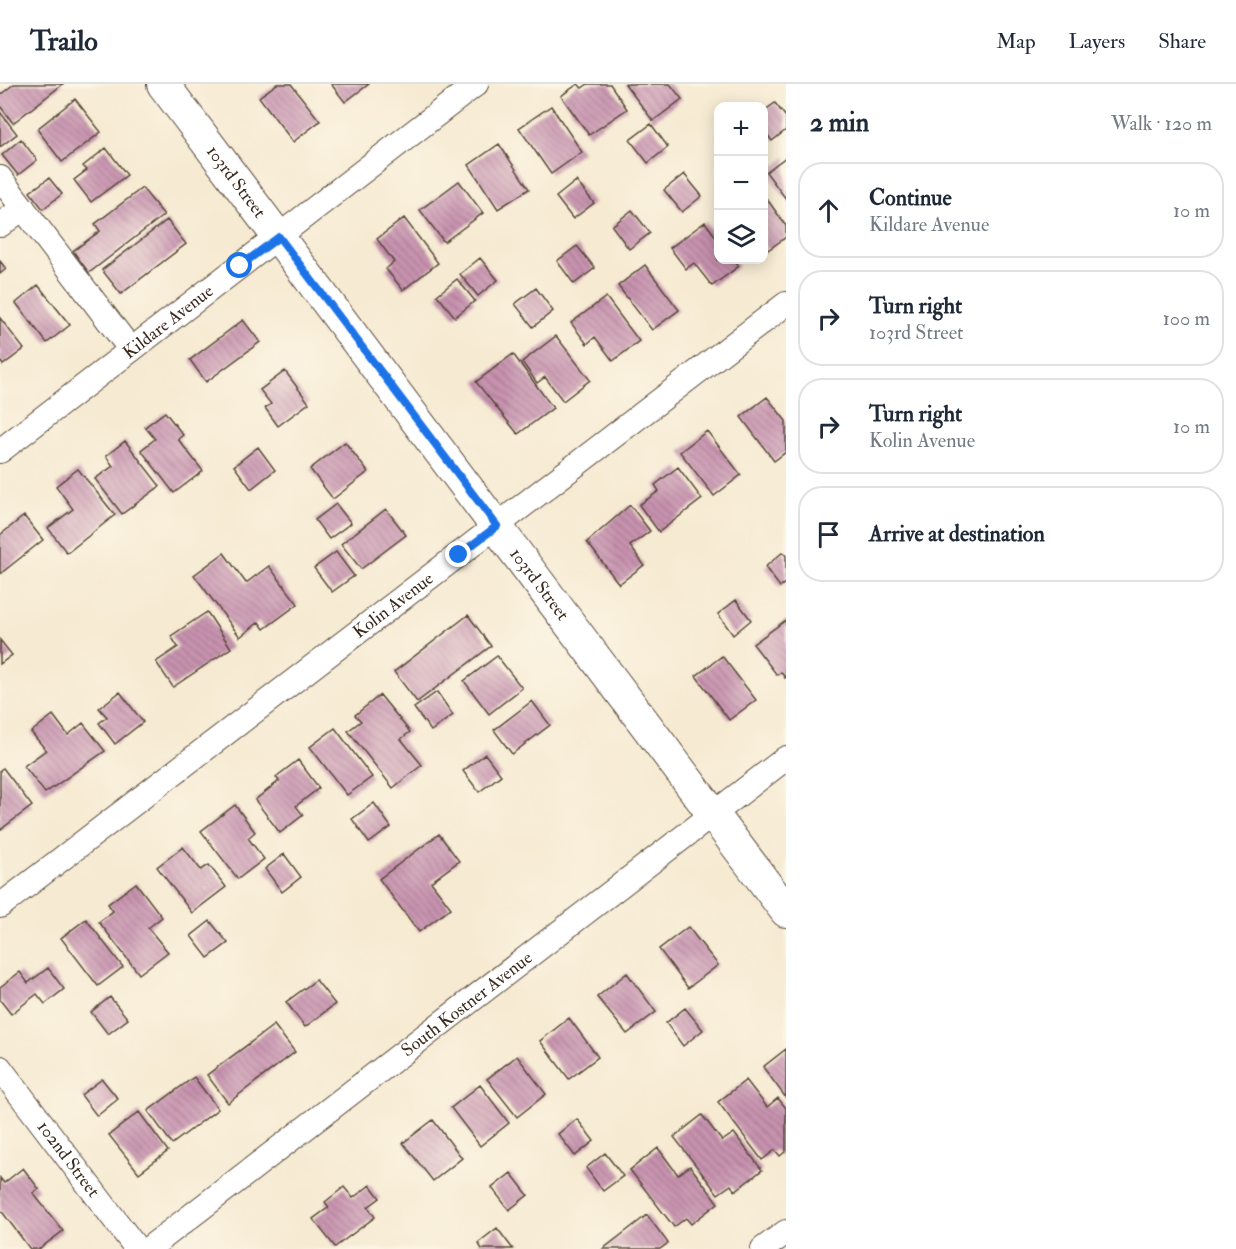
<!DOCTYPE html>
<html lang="en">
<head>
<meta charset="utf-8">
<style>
	:root { --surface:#fff; --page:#f6f6f7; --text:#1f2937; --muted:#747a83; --line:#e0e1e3 }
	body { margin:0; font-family:"IM FELL Double Pica",serif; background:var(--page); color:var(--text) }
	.controls { position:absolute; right:18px; top:18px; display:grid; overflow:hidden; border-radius:12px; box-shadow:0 3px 15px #0003 }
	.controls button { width:54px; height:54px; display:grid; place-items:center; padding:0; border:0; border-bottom:2px solid var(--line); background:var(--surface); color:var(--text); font:30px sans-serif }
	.stop { position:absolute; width:18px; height:18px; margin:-14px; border:4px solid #1a73e8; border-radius:50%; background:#fff }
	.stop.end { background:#1a73e8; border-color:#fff; box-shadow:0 2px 6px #0008 }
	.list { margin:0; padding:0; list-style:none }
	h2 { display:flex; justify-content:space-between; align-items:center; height:78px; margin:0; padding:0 24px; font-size:26px }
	h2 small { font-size:20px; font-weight:400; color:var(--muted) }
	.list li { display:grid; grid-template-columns:39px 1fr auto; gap:18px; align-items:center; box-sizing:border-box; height:96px; margin:0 12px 12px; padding:0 12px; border:2px solid var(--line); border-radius:24px }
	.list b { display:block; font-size:22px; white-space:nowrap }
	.list p { margin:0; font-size:20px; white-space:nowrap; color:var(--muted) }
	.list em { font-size:20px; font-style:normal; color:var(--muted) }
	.icon { flex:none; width:33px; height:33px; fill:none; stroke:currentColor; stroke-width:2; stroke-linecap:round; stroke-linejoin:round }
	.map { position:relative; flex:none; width:786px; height:1165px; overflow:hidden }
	header { display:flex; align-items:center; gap:36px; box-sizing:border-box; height:84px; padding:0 30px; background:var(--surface); border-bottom:2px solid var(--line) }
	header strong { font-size:28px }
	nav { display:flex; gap:33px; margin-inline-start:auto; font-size:21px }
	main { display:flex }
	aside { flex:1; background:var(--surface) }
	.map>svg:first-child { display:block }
	.building { fill:url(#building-back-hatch) }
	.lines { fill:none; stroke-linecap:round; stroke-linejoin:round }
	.minor-casing { stroke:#574739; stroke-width:26 }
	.major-casing { stroke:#574739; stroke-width:34 }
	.minor { stroke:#fff; stroke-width:24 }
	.major { stroke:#fff; stroke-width:32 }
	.route { stroke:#1a73e8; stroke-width:8 }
	.labels { text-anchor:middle; stroke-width:4.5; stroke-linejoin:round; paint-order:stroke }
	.street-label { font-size:18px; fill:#3b2a1e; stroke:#fcf5e5 }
</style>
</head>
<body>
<header>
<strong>Trailo</strong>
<nav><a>Map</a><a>Layers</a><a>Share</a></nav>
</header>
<main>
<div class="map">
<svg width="786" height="1165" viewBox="0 0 786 1165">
	<defs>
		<pattern id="building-back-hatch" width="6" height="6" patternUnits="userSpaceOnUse" patternTransform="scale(1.5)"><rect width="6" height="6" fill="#c893b0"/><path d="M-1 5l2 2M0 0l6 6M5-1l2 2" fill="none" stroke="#a4788f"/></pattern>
	</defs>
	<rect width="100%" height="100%" fill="#fcf5e5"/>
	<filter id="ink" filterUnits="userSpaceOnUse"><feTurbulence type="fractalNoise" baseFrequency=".0167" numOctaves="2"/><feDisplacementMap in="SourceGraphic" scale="12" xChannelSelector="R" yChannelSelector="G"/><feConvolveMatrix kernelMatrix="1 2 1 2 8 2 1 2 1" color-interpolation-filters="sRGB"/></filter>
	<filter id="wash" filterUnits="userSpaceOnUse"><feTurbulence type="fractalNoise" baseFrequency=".008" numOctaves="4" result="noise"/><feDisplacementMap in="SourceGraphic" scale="24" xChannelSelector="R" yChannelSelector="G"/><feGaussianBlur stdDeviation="1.35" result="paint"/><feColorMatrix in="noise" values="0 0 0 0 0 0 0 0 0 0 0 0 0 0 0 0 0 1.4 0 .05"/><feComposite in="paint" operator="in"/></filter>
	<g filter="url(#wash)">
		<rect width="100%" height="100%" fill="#f6ead2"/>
		<g id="blocks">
			<path class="building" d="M14,0H63L13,39L0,22V11Z
				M277,0H291L320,37L293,58L259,13Z
				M331,0H369L345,18Z
				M578,0L582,4L588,0H610L627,25L589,51L561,12Z
				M625,0H670L682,15L653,37Z
				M75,15L101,48L62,78L37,45Z
				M775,19L786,33V46L772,57L764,46V27Z
				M551,22L582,68L551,90L519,44Z
				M0,28L17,50L0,63Z
				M651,40L668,63L648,79L630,56Z
				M21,55L37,76L18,91L2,71Z
				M499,60L529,105L498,125L469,81Z
				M106,64L127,91L91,118L74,96L87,86L83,82Z
				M786,73V115L766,88Z
				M684,90L702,112L682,128L664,106Z
				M49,94L62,110L43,125L30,108Z
				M459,97L483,129L444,158L420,126Z
				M576,97L594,119L573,135L556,113Z
				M142,104L164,131L89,189L73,167L100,147L95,140Z
				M767,115L786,142V153L768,166L764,160V118Z
				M632,126L650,149L629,165L612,142Z
				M404,134L438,179L403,206L386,185L394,178L377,155Z
				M167,136L186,160L121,210L102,186Z
				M705,138L718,156V176H734L739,182L712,202L694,179L686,185L670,164Z
				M577,162L595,184L574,200L557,177Z
				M480,174L498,196L478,212L460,190Z
				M0,177L6,185L0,190Z
				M645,181L679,226L652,246L618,202Z
				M457,195L475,217L455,233L437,211Z
				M38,201L70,241L47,259L16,219Z
				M536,204L553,227L533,243L515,220Z
				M606,213L639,257L613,277L595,253L587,260L571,239Z
				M0,234L24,265L3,281L0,277Z
				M243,236L260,258L206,298L190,276Z
				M556,252L590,296L563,317L545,293L537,299L522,278Z
				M513,270L553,324L518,350L476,298Z
				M285,287L309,319L278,342L265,324L271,320L260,306Z
				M767,313L786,337V368L774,377L741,333Z
				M165,328L183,351L178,355L203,387L174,409L141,366L155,355L145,343Z
				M707,347L741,391L714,412L680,368Z
				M125,357L160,402L122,430L95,395L113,382L106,372Z
				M345,358L368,388L333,415L310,385Z
				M258,363L275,386L251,405L234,382Z
				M678,383L702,415L659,448L639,421L659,407L655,401Z
				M78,385L115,431L67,469L48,444L73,425L56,402Z
				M336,420L351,439L329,455L315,436Z
				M630,421L650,447L630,462L644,481L619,500L587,458Z
				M386,425L406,451L361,485L341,460Z
				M24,432L43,456L0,490V451Z
				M336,468L354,492L332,508L314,484Z
				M783,468L786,472V498L780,503L765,483Z
				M224,469L246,499L269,482L298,520L264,545L259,538L240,553L194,491Z
				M736,516L751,536L733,551L718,530Z
				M207,528L231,564L173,603L156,578L178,563L171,552Z
				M468,531L491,562L417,618L394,588Z
				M786,536V593L785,594L781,588L777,591L753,560Z
				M0,556L12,571L0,580Z
				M497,572L522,604L489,630L464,597Z
				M722,572L756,616L729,636L696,592Z
				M120,608L143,638L115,660L99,639L107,633L99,624Z
				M437,608L453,631L431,647L414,624Z
				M380,611L410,648L401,655L422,681L393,704L348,647L361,637L355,631Z
				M532,617L550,641L512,670L494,646Z
				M53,631L68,651L83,639L105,667L45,709L24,682L46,666L31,648Z
				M335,644L372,693L347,711L310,663Z
				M485,670L501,691L479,708L463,687Z
				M298,676L319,704L296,722L303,731L280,749L255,716L279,697L276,693Z
				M3,684L32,722L0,746V686Z
				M374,719L391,743L369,759L352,735Z
				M235,721L255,748L248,754L264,775L238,795L201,747Z
				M439,750L459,777L431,798L451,824L419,848L379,795Z
				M183,763L201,786L209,781L226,803L192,829L157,783Z
				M284,770L301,793L282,808L265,785Z
				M136,799L162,833L148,844L168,868L139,890L99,838L113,827L108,820Z
				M86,835L123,883L98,902L61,854Z
				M210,837L228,859L208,874L191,852Z
				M688,843L718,881L688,904L659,865Z
				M48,884L64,905L45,920L37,910L11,930L0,916V903L20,888L28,899Z
				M627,889L656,928L627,950L597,913Z
				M316,896L335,920L305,943L286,918Z
				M110,913L128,935L108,950L91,928Z
				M685,924L703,946L683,962L666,939Z
				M569,934L598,973L569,995L540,957Z
				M274,941L295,968L228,1019L207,991Z
				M786,965V1014L763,983Z
				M517,972L546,1010L517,1033L487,995Z
				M194,993L218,1025L172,1060L148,1027Z
				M102,995L118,1015L97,1032L81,1011Z
				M746,996L767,1023L778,1014L786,1024V1067L780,1072L775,1066L762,1076L718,1018Z
				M480,1001L509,1039L480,1062L451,1024Z
				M139,1028L168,1067L139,1089L109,1051Z
				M702,1031L722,1057L734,1049L762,1086L735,1107L731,1101L718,1110L674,1053Z
				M577,1035L594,1057L575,1072L558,1050Z
				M433,1036L462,1074L433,1097L403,1059Z
				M658,1064L678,1091L690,1082L718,1119L691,1140L686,1134L674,1143L630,1086Z
				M605,1069L623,1092L603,1107L586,1084Z
				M23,1084L39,1105L33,1109L63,1147L39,1165H30L0,1125V1094L4,1099Z
				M511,1089L528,1111L509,1126L492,1104Z
				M370,1101L380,1114L368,1123L375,1133L335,1163L313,1135L329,1123L325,1118L344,1103L353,1114Z
				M647,1131L668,1159L660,1165H603Z
				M497,1144L513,1165H482L478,1159Z"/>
		</g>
	</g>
	<g filter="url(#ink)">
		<use href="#blocks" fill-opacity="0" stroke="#574739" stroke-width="1.5"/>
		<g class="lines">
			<g class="minor-casing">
				<g id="minor">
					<path d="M0,94L131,266"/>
					<path d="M0,141L23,124"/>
					<path id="s1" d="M0,367L476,0"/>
					<path id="s2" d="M0,822L786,220"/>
					<path id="s3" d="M0,984L137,1165"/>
					<path id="s4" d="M148,1165L786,674"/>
					<path d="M763,1165L786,1148"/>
				</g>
			</g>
			<g class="major-casing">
				<g id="major">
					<path id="s5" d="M163,0L786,827"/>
				</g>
			</g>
			<use href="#minor" class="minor"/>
			<use href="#major" class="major"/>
		</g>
	</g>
	<g class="lines" filter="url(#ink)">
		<path class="route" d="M240,182L279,153L497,442L459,471"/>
	</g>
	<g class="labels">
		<g class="street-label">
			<text dy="6" stroke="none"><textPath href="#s5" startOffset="122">103rd Street</textPath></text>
			<text dy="6" stroke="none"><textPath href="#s1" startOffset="212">Kildare Avenue</textPath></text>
			<text dy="6" stroke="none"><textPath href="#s5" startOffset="626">103rd Street</textPath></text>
			<text dy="6" stroke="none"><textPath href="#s2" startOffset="495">Kolin Avenue</textPath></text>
			<text dy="6" stroke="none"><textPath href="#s4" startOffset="402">South Kostner Avenue</textPath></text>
			<text dy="6" stroke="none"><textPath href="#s3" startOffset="114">102nd Street</textPath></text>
		</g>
	</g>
</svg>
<div class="controls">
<button>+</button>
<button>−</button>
<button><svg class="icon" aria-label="layers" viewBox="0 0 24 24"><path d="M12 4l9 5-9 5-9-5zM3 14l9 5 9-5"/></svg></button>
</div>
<div class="stop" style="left:240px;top:182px"></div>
<div class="stop end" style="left:459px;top:471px"></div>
</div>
<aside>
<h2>2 min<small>Walk · 120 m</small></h2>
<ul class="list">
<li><svg class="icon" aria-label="ahead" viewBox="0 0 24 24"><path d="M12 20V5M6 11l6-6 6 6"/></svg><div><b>Continue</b><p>Kildare Avenue</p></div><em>10 m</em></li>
<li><svg class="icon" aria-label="right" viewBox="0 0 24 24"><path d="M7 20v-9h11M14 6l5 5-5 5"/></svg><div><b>Turn right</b><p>103rd Street</p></div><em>100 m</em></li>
<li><svg class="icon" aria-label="right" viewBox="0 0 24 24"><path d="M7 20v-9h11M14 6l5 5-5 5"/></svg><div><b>Turn right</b><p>Kolin Avenue</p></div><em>10 m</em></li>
<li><svg class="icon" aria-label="arrive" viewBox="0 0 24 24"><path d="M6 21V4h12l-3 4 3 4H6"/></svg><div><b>Arrive at destination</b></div></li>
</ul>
</aside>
</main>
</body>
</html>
